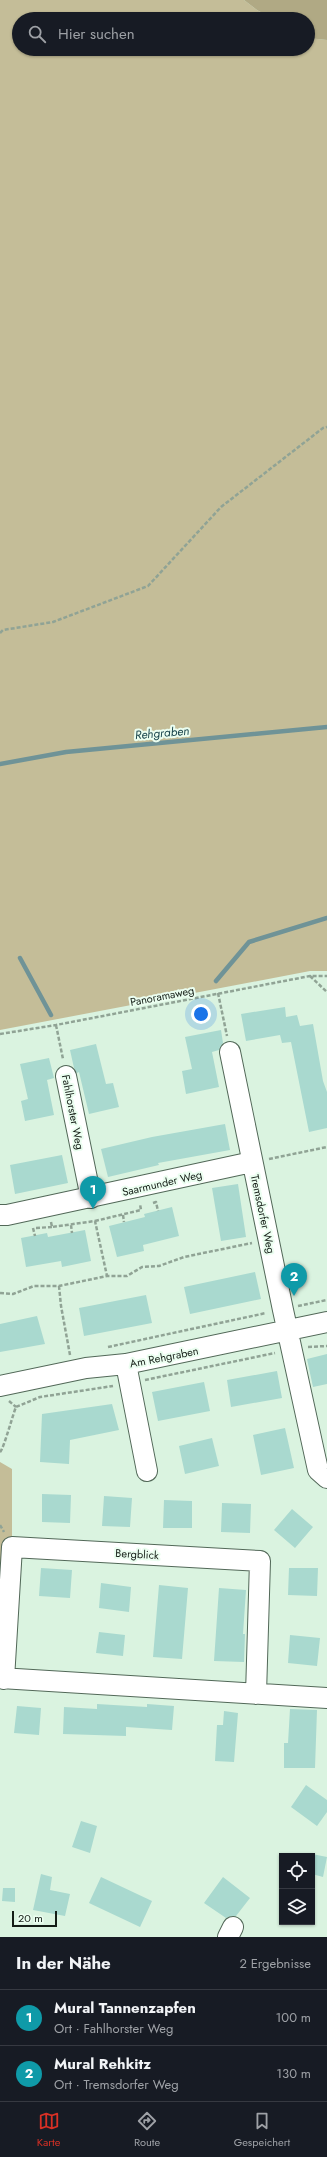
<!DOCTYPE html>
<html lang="de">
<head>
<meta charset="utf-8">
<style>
	:root { --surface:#171b24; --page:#242831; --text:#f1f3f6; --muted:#9ea1a6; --line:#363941; --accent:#d93025 }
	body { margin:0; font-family:Jost,sans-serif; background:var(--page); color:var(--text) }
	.controls { position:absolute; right:12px; bottom:12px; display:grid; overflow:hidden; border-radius:0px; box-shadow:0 1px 3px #0004 }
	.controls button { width:36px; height:36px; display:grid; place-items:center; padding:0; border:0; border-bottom:1px solid var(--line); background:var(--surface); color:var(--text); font:20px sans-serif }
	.scale { position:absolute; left:12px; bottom:10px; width:45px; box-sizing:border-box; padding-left:4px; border:2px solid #141d16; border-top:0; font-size:11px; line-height:14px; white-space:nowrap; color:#141d16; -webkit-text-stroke:3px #ebfef0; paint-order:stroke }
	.you { position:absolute; left:201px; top:1014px; width:14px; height:14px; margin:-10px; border:3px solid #fff; border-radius:50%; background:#1a73e8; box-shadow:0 0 0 6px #1a73e833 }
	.badge { display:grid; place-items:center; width:26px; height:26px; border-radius:50%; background:var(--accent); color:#fff; font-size:13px; font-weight:700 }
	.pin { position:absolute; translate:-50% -33px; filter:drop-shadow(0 1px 2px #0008) }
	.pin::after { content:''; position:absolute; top:21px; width:14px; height:12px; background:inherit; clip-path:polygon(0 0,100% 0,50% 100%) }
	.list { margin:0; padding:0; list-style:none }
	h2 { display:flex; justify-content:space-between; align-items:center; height:52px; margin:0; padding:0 16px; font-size:17px }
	h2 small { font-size:13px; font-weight:400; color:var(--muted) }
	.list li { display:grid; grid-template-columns:26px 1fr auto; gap:12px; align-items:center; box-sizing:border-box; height:56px; padding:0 16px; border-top:1px solid var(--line) }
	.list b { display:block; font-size:15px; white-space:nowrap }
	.list p { margin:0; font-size:13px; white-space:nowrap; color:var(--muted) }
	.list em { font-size:13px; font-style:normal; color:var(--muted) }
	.icon { flex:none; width:22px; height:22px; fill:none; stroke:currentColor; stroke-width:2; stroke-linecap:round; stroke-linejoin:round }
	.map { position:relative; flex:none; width:327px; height:1937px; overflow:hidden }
	.search { position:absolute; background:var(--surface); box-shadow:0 1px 3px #0004; left:12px; right:12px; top:12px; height:44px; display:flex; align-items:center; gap:10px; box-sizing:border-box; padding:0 14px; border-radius:22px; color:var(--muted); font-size:15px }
	.sheet { height:164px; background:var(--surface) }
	nav { display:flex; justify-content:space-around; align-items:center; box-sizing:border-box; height:56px; border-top:1px solid var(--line); background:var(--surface); font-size:11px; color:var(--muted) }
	nav a { display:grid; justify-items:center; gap:2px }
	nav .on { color:var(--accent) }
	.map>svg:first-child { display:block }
	.green { fill:#c4bd98 }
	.forest { fill:#b0a984 }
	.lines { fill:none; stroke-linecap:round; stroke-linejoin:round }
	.stream { stroke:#6f9397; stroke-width:4.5 }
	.building { fill:#a9d9cf }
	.minor-casing { stroke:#526858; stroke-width:22 }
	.path { stroke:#90a395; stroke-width:2.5; stroke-dasharray:4 2; stroke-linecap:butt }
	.minor { stroke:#fff; stroke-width:20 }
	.labels { text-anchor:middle; stroke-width:4; stroke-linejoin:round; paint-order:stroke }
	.street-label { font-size:11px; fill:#141d16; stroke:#ebfef0 }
	.water-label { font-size:12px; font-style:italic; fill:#133f46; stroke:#ebfef0 }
</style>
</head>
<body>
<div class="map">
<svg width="327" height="1937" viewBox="0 0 327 1937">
	<rect width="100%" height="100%" fill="#daf3e0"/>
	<path class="green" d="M0,0H244L257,10L273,19H19V49H308V38L327,40V971H310L0,1030Z
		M0,1462L12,1469V1547L0,1678Z"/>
	<path class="forest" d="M244,0H327V40L308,38V19H273L257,10Z"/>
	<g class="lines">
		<path class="stream" d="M0,764L66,752L327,727
			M20,958L51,1015
			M216,981L249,942L327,918"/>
	</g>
	<path class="building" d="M285,1007L286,1017L297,1015L300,1026L313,1024L323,1081L327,1092V1128L309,1132L291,1042L282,1043L280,1035L246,1041L241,1014Z
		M221,1030L223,1043L219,1050L212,1052L219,1087L186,1094L182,1071L192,1069L185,1037Z
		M96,1044L106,1084L113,1083L119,1107L89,1114L79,1072L77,1073L74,1068L70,1050Z
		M49,1058L54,1078L47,1080L54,1115L25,1121L21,1101L28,1099L20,1064Z
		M225,1124L230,1150L158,1163L159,1165L108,1177L101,1149L152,1137Z
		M62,1155L68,1183L15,1194L10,1165Z
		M238,1184L246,1237L221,1241L212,1188Z
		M172,1207L179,1236L143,1245L144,1251L117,1257L109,1226L145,1217L144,1214Z
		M85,1230L91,1261L62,1267L61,1261L26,1267L21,1238L47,1233L48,1237Z
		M255,1272L261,1299L190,1314L184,1287Z
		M146,1295L152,1323L84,1336L79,1308Z
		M37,1316L45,1344L0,1352V1324Z
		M327,1354V1384L313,1387L307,1359Z
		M277,1371L282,1398L231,1407L227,1380Z
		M204,1382L210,1411L158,1421L152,1392Z
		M112,1404L119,1430L70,1440L69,1464L40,1462L42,1414Z
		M285,1428L294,1468L261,1475L253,1435Z
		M212,1438L219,1466L185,1474L179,1446Z
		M42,1494L71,1495L70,1523L42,1522Z
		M104,1496L132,1498L130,1527L102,1526Z
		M164,1500L192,1501V1528H163Z
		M222,1503L251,1504L250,1533L221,1532Z
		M292,1509L313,1527L295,1548L274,1530Z
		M41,1568L72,1570L70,1598L39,1596Z
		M289,1568H318L317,1596L288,1595Z
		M101,1583L131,1587L129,1612L99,1608Z
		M159,1585L188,1588L182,1659L153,1657Z
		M219,1588L246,1590L243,1634H245L244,1662L214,1661Z
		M99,1632L125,1635L123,1656L96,1653Z
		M290,1635L320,1638L317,1666L288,1663Z
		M97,1704L147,1707V1704L174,1706L172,1730L126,1727V1736L63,1734L64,1707L97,1709Z
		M17,1706L41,1708L39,1735L14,1733Z
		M290,1709L317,1710L315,1768H284V1743H288Z
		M224,1711L238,1713L234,1762L215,1761L217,1725H223Z
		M306,1785L327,1800V1812L317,1826L291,1807Z
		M81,1821L97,1826L90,1853L72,1847Z
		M312,1854L327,1857L323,1877L312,1874Z
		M41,1874L52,1877L50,1890L70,1894L65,1916L33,1910Z
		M101,1877L152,1901L140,1927L89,1903Z
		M223,1877L250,1898L236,1916H232L226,1918L204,1903Z
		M3,1888H15V1902L2,1901Z"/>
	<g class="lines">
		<g class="minor-casing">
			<path id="minor" d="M230,1052L283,1310L318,1470L327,1478
				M66,1076L91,1198
				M0,1215H7L252,1162
				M126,1364L147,1471
				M0,1386L86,1368L126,1364L327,1322
				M0,1678L327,1698
				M4,1679L12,1547L260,1561L256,1694
				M228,1937L233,1927"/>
		</g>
		<path class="path" d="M0,633L3,630L53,622L148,586L221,507L323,428L327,427
			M310,976L327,992
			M218,993L227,1036
			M56,1025L63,1059
			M0,1034L56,1025L310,976H327
			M269,1159L327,1147
			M153,1203L156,1202L158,1211
			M123,1215L124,1222
			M95,1221L141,1210L140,1204
			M51,1222L52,1227L95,1221L107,1276
			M71,1225L72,1233
			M33,1228L35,1236
			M36,1228L52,1227
			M59,1286L61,1306L70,1355
			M0,1293L13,1294L34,1286H59L107,1276H127L142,1267L159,1266L184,1257L252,1243
			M298,1306L327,1300
			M108,1347L266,1313
			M308,1347L327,1346
			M145,1380L275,1353
			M9,1401L16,1407
			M0,1452C4,1448 12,1417 16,1407L40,1397L113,1386
			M0,1525L4,1532"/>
		<use href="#minor" class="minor"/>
	</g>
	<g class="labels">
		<g class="street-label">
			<text transform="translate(162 996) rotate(-11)" y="4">Panoramaweg</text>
			<text transform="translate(73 1112) rotate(79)" y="4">Fahlhorster Weg</text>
			<text transform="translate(162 1183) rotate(-13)" y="4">Saarmunder Weg</text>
			<text transform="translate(263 1214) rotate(78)" y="4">Tremsdorfer Weg</text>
			<text transform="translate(164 1357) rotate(-11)" y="4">Am Rehgraben</text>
			<text transform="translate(137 1554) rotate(3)" y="4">Bergblick</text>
		</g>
		<g class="water-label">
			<text transform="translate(162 733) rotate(-5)" y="4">Rehgraben</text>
		</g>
	</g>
</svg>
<div class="controls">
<button><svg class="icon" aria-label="locate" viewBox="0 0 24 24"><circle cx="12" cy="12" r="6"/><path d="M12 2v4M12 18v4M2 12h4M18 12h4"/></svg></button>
<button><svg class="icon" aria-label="layers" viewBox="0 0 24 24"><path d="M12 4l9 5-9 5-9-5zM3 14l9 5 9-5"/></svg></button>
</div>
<div class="scale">20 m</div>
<div class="you"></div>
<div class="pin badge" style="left:93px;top:1209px;background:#0f9aa8">1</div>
<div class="pin badge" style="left:294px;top:1296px;background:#0f9aa8">2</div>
<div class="search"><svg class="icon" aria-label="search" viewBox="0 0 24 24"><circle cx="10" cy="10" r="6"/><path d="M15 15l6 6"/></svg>Hier suchen</div>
</div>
<section class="sheet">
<h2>In der Nähe<small>2 Ergebnisse</small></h2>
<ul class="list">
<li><span class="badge" style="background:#0f9aa8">1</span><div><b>Mural Tannenzapfen</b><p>Ort · Fahlhorster Weg</p></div><em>100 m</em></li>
<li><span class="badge" style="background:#0f9aa8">2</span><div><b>Mural Rehkitz</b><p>Ort · Tremsdorfer Weg</p></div><em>130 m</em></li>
</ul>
</section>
<nav>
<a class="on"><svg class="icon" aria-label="map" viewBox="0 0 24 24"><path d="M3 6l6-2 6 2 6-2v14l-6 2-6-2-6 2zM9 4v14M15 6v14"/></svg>Karte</a>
<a><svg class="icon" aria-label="directions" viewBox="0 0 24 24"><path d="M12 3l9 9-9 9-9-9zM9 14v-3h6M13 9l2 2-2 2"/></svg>Route</a>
<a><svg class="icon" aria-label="saved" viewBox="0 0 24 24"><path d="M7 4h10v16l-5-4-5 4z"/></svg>Gespeichert</a>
</nav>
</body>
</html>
